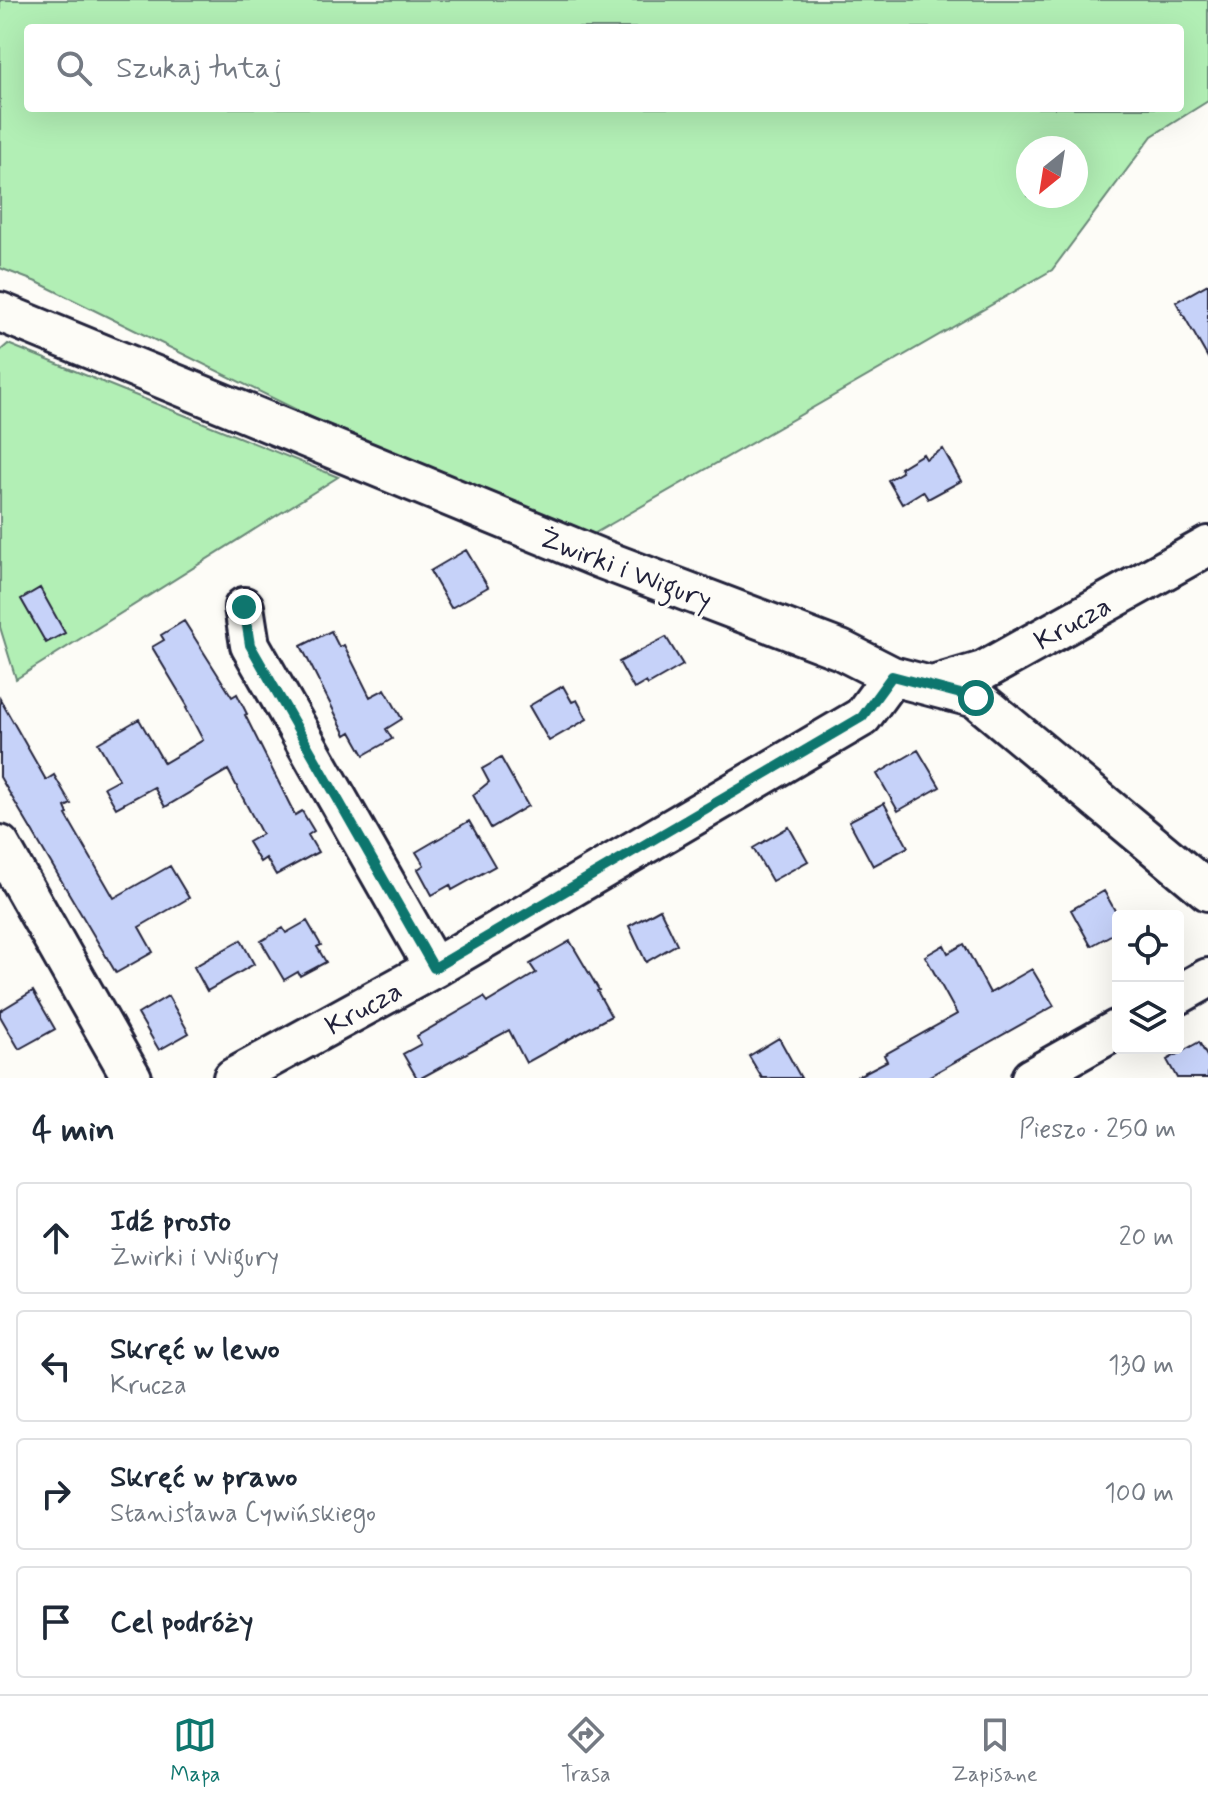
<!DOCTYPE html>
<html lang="pl">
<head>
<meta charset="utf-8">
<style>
	:root { --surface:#fff; --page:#f6f6f7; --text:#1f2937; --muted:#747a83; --line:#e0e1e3; --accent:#0f766e }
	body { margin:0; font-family:Mynerve,sans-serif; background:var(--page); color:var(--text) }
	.controls { position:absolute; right:24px; bottom:24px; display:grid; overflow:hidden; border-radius:8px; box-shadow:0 8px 32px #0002 }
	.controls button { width:72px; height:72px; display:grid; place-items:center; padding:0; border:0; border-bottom:2px solid var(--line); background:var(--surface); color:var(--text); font:40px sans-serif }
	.compass { position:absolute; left:1016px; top:136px; width:72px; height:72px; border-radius:50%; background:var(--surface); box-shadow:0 8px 32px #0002; rotate:210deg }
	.stop { position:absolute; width:24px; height:24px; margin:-18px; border:6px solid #0f766e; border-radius:50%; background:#fff }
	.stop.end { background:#0f766e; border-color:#fff; box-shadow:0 2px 8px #0008 }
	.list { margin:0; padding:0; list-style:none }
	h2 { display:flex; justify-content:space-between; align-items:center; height:104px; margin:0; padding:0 32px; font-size:34px }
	h2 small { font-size:26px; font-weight:400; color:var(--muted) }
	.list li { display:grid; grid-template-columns:52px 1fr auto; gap:24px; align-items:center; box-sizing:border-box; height:112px; margin:0 16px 16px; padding:0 16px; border:2px solid var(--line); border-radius:8px }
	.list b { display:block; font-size:30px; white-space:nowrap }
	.list p { margin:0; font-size:26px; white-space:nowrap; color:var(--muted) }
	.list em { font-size:26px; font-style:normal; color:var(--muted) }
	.icon { flex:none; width:44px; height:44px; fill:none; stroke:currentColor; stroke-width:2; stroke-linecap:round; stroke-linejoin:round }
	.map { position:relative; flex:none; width:1208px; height:1078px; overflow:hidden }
	.search { position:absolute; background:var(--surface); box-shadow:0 8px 32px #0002; left:24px; right:24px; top:24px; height:88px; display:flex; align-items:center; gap:20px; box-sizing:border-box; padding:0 28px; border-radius:8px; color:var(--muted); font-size:30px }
	.sheet { height:616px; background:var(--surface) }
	nav { display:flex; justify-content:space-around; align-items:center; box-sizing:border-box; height:112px; border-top:2px solid var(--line); background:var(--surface); font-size:22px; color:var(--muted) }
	nav a { display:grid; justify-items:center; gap:4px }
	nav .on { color:var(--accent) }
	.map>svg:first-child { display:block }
	.green { fill:#b2efb5; stroke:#6a8878; stroke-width:2; fill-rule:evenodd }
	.building { fill:#c6d2f9; stroke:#22223b; stroke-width:2 }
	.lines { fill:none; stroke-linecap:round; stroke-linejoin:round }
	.minor-casing { stroke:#22223b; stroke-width:44 }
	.minor { stroke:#fdfcf7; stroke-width:38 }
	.route { stroke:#0f766e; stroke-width:10 }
	.labels { text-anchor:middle; stroke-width:7; stroke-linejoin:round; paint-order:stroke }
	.street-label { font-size:28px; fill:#22223b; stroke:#fdfcf7 }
</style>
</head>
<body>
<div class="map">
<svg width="1208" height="1078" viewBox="0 0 1208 1078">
	<rect width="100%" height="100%" fill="#fdfcf7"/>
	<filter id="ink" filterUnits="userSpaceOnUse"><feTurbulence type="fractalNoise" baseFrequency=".0125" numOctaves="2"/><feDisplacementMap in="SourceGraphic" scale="16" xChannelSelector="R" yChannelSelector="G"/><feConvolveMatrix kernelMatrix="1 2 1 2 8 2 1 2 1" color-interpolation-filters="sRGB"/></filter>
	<g filter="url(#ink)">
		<path class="green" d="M0,0H1208V101L1152,136L1052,270L590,536L376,449L39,283L0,268ZM28,28H1180V108H28ZM1028,148H1076V196H1028Z
			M8,344L338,477L16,679L0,627V351Z"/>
		<path class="building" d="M1208,284V358L1176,302Z
			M943,449L961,481L928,499L923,491L902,504L888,480L902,472L900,468L923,454L926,459Z
			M466,550L488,587L451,608L430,571Z
			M40,588L65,633L46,643L21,599Z
			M184,621L232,697L237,694L247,714L245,715L295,815L302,811L314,831L308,835L318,852L276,875L266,858L260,862L248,842L262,834L228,770L165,807L154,787L116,808L104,787L119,779L98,743L139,719L164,763L203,740L186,708L188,707L152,647L164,640L161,635Z
			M331,631L339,647L344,645L370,697L385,689L402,719L386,729L392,739L364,755L351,732L346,735L301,646Z
			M666,637L683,665L648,685L646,682L634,689L619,662Z
			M563,686L572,702L577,700L587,719L549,741L529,706Z
			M0,699L46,780L54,775L71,804L65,807L68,814L66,815L114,898L170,866L189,898L139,927L153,952L116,973L0,777Z
			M918,750L940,787L898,811L877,774Z
			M501,758L528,806L491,828L473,795L489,782L482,769Z
			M884,803L908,847L873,866L849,821Z
			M469,821L495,866L452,890L450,885L432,895L418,869L424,865L416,852Z
			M789,827L808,861L772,881L753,848Z
			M1104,891L1118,916V931L1091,946L1071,910Z
			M660,909L677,944L646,962L629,926Z
			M307,921L321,945L317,947L326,962L300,976L298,972L284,980L261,941L283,928L286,933Z
			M241,940L254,964L207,991L194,967Z
			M570,941L599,990L597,991L611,1016L526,1063L509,1030L421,1078H417L403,1054L421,1044L417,1036L484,997L488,1002L536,973L530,964Z
			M964,944L990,993L1032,969L1054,1006L926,1078H854L887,1061L884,1055L957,1014L925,956L944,945L948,953Z
			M33,991L55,1029L19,1049L0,1016V1011Z
			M168,996L189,1033L159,1050L138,1014Z
			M779,1038L801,1078H762L749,1056Z
			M1199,1042L1208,1058V1078H1177L1167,1060Z"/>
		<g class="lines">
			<g class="minor-casing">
				<path id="minor" d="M0,312L599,558L841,650L892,676L976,698L1208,891
					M244,607L250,645L434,968
					M932,686L983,671L1208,546
					M0,845L132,1078
					M1178,995L1208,978
					M233,1078L434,968L862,717L892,676
					M1031,1078L1118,1029"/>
			</g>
			<use href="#minor" class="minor"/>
		</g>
	</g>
	<g class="lines" filter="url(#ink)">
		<path class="route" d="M244,607L250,645L434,968L862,717L892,676L976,698"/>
	</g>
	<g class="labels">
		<g class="street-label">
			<text transform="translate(626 568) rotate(21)" y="10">Żwirki i Wigury</text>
			<text transform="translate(1072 622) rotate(-29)" y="10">Krucza</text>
			<text transform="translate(363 1007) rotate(-29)" y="10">Krucza</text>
		</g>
	</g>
</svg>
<div class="controls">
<button><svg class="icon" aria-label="locate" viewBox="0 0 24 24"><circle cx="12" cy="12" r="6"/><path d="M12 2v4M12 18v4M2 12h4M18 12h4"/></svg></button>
<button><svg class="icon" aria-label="layers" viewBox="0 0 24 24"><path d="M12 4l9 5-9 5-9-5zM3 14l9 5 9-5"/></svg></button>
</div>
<svg class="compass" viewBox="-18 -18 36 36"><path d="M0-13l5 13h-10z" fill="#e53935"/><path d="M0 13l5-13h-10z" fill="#747a83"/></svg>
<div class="stop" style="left:976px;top:698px"></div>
<div class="stop end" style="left:244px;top:607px"></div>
<div class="search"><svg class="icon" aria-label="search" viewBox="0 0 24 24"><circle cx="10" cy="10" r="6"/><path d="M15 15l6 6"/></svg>Szukaj tutaj</div>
</div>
<section class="sheet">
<h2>4 min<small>Pieszo · 250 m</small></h2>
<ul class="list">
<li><svg class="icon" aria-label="ahead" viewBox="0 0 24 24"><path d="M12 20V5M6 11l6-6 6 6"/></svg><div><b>Idź prosto</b><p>Żwirki i Wigury</p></div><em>20 m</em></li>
<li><svg class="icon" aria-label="left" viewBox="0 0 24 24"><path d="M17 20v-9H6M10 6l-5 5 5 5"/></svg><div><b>Skręć w lewo</b><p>Krucza</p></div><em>130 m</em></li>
<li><svg class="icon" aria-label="right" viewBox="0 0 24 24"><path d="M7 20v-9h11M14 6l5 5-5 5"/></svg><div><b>Skręć w prawo</b><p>Stanisława Cywińskiego</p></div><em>100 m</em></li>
<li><svg class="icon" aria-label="arrive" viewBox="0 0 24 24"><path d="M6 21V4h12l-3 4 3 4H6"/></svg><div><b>Cel podróży</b></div></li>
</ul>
</section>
<nav>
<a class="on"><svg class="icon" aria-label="map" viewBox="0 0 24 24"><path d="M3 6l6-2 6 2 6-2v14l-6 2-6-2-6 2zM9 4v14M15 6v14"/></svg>Mapa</a>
<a><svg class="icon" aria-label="directions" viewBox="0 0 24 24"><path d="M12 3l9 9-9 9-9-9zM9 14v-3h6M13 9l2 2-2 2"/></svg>Trasa</a>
<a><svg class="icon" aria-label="saved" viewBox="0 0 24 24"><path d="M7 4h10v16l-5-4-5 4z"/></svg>Zapisane</a>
</nav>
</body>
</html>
